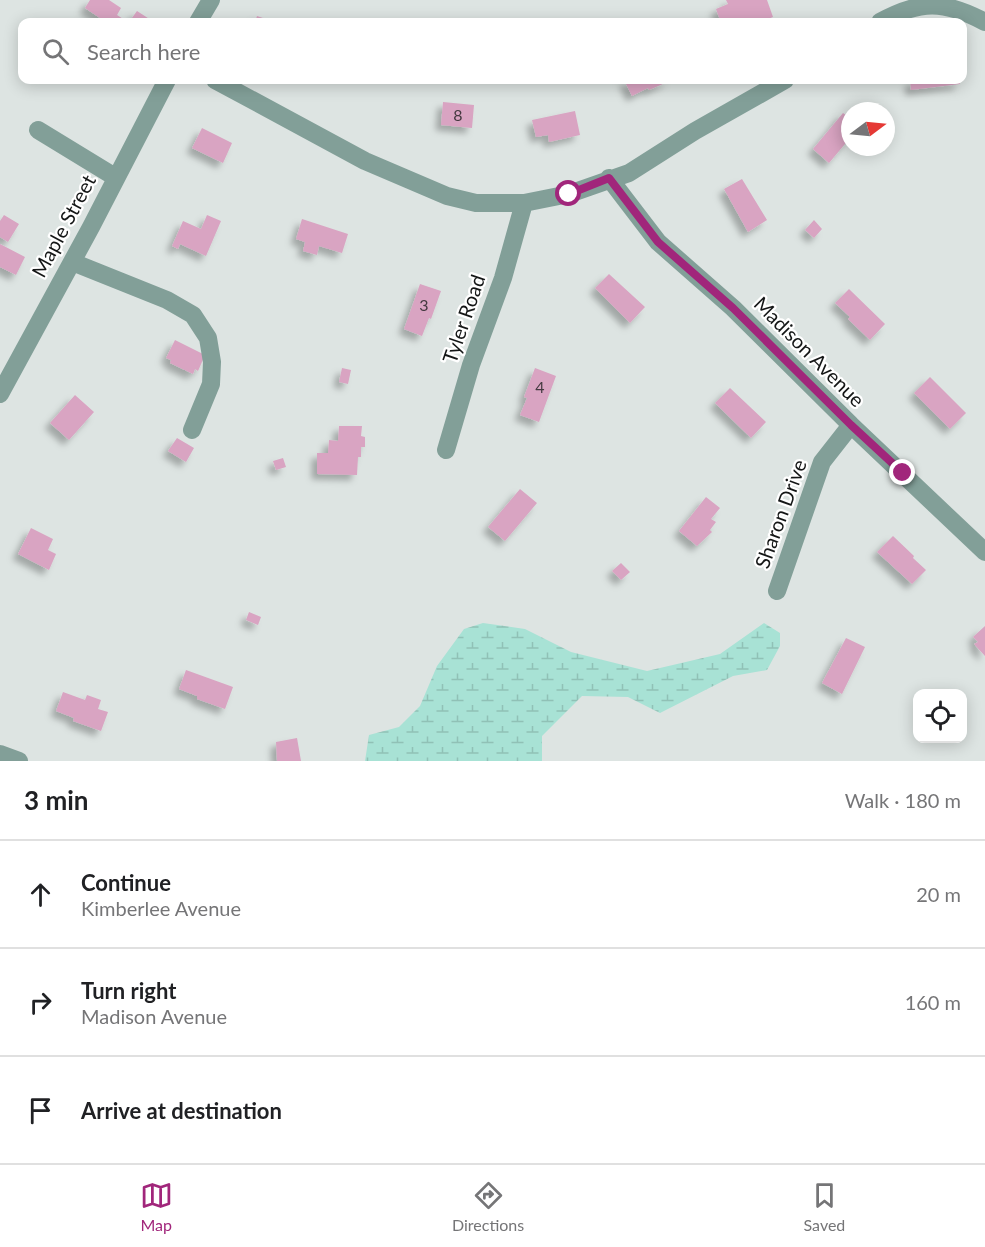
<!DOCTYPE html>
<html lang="en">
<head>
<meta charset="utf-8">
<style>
	:root { --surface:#fff; --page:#f6f6f6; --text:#202124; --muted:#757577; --line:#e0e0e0; --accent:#a1267b }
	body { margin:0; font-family:Lato,sans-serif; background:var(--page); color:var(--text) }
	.controls { position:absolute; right:18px; bottom:18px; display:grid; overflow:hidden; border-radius:12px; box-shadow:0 3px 15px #0003 }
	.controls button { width:54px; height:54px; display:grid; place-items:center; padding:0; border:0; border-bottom:2px solid var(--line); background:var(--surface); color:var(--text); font:30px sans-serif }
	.compass { position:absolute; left:841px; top:102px; width:54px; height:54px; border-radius:50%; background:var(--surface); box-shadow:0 3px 15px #0003; rotate:74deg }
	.stop { position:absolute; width:18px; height:18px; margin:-14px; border:4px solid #a1267b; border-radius:50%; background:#fff }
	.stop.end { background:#a1267b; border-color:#fff; box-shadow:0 2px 6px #0008 }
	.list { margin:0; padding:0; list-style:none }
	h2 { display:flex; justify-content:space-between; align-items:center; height:78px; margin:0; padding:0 24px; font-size:26px }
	h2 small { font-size:20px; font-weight:400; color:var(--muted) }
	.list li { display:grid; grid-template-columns:39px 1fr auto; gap:18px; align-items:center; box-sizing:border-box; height:108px; padding:0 24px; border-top:2px solid var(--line) }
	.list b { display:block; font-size:22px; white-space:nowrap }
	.list p { margin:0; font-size:20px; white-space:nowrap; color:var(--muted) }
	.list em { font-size:20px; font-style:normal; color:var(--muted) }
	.icon { flex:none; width:33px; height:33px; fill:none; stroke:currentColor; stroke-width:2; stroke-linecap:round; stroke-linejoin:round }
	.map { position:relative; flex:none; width:985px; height:761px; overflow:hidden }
	.search { position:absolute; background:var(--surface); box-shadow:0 3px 15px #0003; left:18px; right:18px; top:18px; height:66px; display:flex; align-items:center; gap:15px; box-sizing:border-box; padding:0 21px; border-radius:12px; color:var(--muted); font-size:22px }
	.sheet { height:402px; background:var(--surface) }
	nav { display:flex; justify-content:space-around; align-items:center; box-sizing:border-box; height:84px; border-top:2px solid var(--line); background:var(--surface); font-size:16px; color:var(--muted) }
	nav a { display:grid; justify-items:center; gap:3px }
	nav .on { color:var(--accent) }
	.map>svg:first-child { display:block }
	.wetland { fill:url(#wetland-marsh) }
	.building { fill:#d9a4c2; filter:url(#shadow) }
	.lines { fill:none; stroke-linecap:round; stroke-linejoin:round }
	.minor { stroke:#829f98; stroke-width:18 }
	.route { stroke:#a1267b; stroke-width:8 }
	.labels { text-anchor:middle; stroke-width:4.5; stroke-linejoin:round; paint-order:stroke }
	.number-label { font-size:16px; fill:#453a41 }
	.street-label { font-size:20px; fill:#141616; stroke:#fff }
</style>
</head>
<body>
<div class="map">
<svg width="985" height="761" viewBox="0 0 985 761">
	<defs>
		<pattern id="wetland-marsh" width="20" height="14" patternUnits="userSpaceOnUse" patternTransform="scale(1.5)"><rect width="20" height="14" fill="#a8e2d5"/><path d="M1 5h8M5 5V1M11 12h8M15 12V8" fill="none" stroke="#90c1b6"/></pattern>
		<filter id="shadow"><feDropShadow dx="-5.5" dy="5.5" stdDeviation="3" flood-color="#0004"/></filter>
	</defs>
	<rect width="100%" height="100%" fill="#dde4e2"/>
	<path class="wetland" d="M483,623L525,629L571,652L647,671L720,654L764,623L780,633V646L767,670L733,676L660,713L628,697L582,696L542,736V761H365L369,735L399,727L420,706L437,666L464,629Z"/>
	<path class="building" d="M90,0H109L121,8L117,15L128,22H106L85,8Z
		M726,0H767L773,17L760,22H714L720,20L716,9L728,4Z
		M137,11L154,22H129Z
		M257,16L275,22H255Z
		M624,80H672L649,90L648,88L632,96Z
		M910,80H960V84L911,90Z
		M443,102L474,105L472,128L441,125Z
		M575,111L580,135L549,142L548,135L536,137L532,120Z
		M843,113L850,118V138L829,163L813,149Z
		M202,128L232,143L223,163L192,148Z
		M742,179L767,220L748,232L724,189Z
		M4,215L19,224L8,242L0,237V221Z
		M207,215L221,221L206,256L180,244L178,249L172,246L183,221L201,229Z
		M302,219L348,234L342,253L319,246L317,255L303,251L305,242L296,239Z
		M814,220L822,229L814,238L805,230Z
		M0,244L25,257L16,275L0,267Z
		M609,274L645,307L630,323L595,288Z
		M420,284L441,291L431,319L429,318L422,336L404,329Z
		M849,289L885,324L870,340L848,319L850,317L835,303Z
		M175,340L205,355L198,371L195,369L193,374L170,363L171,360L166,358Z
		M342,368L351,370L348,384L339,382Z
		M535,368L556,376L539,422L520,415L527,398L524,397Z
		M930,377L966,413L950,429L914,393Z
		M730,388L766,422L751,438L715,403Z
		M75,395L94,412L69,440L50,423Z
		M339,426H362L361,436L365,437V447H361V457H358L357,475L317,474V453H328L329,440L338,441Z
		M177,438L194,448L186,462L168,451Z
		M283,458L286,467L276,470L273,461Z
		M520,489L537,503L505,541L488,527Z
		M706,497L720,508L711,519L716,522L710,530L712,532L697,546L679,531Z
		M31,528L53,539L48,550L56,554L49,570L18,554Z
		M893,536L914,556L913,558L926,570L912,584L877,552Z
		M621,563L630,572L621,580L612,571Z
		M249,612L261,617L258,625L246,620Z
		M985,626V656L974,644L978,642L973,637Z
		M846,638L865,647L842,694L822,683Z
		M186,670L233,687L225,709L197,699V696L179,689Z
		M63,692L85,700L87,695L101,700L98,709L108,712L101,731L73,721L74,718L56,711Z
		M297,738L301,761H277L276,742Z"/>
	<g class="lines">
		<path class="minor" d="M198,22L211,0
			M880,22C920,0 944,0 985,22
			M215,80L365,161L447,196L476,203H524L569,194L629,173L695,131L785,80
			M38,130L115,177
			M609,178L658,242L733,308L851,425L985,552
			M72,262L167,300L193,315L208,338L212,362L211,384L192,430
			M0,394L91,227L167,80
			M446,450L471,365L503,278L524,203
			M777,591L822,462L851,425
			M0,754L19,761"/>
	</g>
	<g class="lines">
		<path class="route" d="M569,194L609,178L658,242L733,308L851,425L903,473"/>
	</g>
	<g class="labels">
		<g class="number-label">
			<text x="458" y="121">8</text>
			<text x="424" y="311">3</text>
			<text x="540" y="393">4</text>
		</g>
		<g class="street-label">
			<text transform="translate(64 226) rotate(-62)" y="7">Maple Street</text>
			<text transform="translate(464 319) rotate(-71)" y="7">Tyler Road</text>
			<text transform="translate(809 352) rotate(45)" y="7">Madison Avenue</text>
			<text transform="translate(781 514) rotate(-70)" y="7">Sharon Drive</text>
		</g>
	</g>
</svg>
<div class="controls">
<button><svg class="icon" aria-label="locate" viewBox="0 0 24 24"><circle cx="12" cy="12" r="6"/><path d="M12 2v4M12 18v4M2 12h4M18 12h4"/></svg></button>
</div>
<svg class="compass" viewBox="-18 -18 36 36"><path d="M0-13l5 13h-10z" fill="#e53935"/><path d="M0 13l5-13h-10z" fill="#757577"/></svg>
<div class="stop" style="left:569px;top:194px"></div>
<div class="stop end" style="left:903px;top:473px"></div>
<div class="search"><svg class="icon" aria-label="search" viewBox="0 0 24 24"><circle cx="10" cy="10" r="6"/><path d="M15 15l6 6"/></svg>Search here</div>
</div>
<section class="sheet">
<h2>3 min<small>Walk · 180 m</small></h2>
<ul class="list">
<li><svg class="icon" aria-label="ahead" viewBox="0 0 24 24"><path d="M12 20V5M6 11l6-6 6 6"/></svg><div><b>Continue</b><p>Kimberlee Avenue</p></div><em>20 m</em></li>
<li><svg class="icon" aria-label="right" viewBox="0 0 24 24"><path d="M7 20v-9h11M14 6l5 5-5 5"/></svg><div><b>Turn right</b><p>Madison Avenue</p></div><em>160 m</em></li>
<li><svg class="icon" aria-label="arrive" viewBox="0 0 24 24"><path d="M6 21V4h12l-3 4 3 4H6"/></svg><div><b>Arrive at destination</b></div></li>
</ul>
</section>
<nav>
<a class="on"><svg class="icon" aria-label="map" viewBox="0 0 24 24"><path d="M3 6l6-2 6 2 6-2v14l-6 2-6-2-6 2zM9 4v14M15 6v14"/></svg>Map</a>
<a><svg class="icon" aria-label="directions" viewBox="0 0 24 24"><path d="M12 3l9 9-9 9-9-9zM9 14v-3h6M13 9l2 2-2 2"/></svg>Directions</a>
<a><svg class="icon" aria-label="saved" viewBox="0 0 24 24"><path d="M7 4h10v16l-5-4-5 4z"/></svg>Saved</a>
</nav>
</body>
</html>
